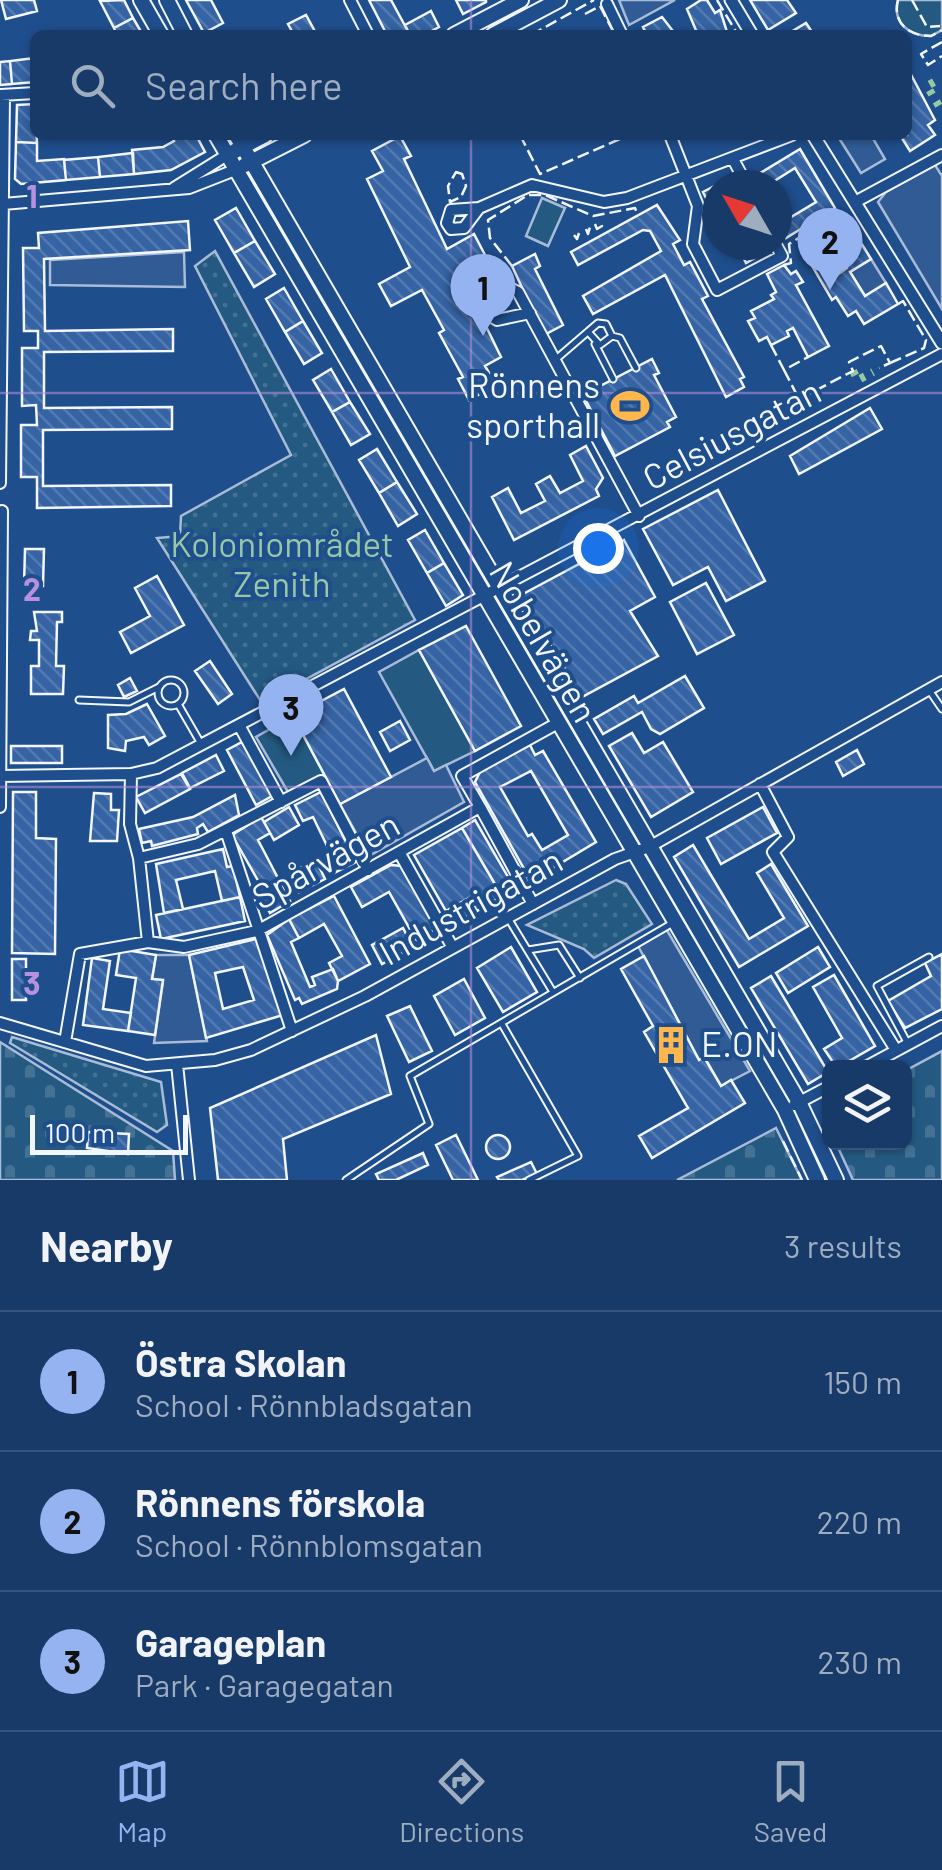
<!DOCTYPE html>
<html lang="en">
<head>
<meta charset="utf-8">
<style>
	:root { --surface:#173a69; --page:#20416f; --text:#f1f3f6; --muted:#9eadc0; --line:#36547d; --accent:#95b2f1 }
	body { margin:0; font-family:Barlow,sans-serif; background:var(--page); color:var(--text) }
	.controls { position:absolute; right:30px; bottom:30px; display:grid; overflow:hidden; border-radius:15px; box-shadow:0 2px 8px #0004 }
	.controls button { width:90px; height:90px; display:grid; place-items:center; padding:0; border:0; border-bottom:2px solid var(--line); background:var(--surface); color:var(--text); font:50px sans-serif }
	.compass { position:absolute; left:702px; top:170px; width:90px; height:90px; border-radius:50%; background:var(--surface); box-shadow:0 2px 8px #0004; rotate:309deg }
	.scale { position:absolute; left:30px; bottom:25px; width:158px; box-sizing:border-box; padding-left:10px; border:5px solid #f2f6ff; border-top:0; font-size:28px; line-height:35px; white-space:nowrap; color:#f2f6ff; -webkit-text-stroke:8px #1f4e8c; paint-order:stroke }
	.you { position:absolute; left:598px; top:548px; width:35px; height:35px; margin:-25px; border:8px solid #fff; border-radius:50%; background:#1a73e8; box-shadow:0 0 0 15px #1a73e833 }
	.badge { display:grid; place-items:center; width:65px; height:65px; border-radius:50%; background:var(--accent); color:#111; font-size:32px; font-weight:700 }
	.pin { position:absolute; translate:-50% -82px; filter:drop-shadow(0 2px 5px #0008) }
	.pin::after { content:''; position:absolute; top:52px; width:35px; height:30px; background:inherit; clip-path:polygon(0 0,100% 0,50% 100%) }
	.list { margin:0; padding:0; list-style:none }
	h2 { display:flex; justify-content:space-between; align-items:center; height:130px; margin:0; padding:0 40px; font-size:42px }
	h2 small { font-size:32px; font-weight:400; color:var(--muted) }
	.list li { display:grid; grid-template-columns:65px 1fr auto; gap:30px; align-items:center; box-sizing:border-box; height:140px; padding:0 40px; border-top:2px solid var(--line) }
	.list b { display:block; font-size:38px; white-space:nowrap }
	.list p { margin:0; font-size:32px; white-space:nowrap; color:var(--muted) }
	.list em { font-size:32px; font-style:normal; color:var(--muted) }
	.icon { flex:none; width:55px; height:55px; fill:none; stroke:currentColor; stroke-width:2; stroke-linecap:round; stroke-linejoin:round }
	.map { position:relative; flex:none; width:942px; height:1180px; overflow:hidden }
	.search { position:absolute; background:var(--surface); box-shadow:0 2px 8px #0004; left:30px; right:30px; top:30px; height:110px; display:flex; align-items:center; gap:25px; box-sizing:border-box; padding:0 35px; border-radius:15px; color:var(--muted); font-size:38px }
	.sheet { height:550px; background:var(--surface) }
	nav { display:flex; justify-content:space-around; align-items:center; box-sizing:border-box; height:140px; border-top:2px solid var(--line); background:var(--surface); font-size:28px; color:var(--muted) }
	nav a { display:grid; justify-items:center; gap:5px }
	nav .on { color:var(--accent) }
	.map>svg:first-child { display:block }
	.grass { fill:url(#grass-dots); stroke:#a8bbd7; stroke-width:2.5 }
	.cemetery { fill:url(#cemetery-stones); stroke:#a8bbd7; stroke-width:2.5 }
	.park { fill:#245a82; stroke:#a8bbd7; stroke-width:2.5 }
	.parking { fill:#305b95; stroke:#a8bbd7; stroke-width:2.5 }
	.building { fill:url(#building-back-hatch); stroke:#f2f6ff; stroke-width:2.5; fill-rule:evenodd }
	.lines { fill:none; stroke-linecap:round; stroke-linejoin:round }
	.service-casing { stroke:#f2f6ff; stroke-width:9 }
	.minor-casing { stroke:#f2f6ff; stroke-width:14 }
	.tertiary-casing { stroke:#f2f6ff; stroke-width:15 }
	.secondary-casing { stroke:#f2f6ff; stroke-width:18 }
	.service { stroke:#1f4e8c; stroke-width:5 }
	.minor { stroke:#1f4e8c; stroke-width:10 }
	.tertiary { stroke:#1f4e8c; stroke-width:11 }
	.secondary { stroke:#1f4e8c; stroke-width:14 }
	.hedge { stroke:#97c8a6; stroke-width:8; stroke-dasharray:5 8; stroke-linecap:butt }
	.fence { stroke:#f2f6ff; stroke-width:2.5; stroke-dasharray:12 5; stroke-linecap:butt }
	.grid { fill:none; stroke:#b691df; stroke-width:2.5; stroke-opacity:0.55 }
	.labels { text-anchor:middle; stroke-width:8; stroke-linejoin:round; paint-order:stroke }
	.poi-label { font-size:35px; fill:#f2f6ff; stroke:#1f4e8c; text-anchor:end }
	.street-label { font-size:35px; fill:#f2f6ff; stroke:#1f4e8c }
	.park-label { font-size:35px; fill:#97c8a6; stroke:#1f4e8c }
	.grid-label { font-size:32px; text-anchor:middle; font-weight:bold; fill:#b691df; stroke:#1f4e8c; stroke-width:8; stroke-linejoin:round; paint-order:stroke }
</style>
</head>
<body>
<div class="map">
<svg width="942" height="1180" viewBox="0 0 942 1180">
	<defs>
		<pattern id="grass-dots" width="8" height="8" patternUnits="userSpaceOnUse" patternTransform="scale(2.5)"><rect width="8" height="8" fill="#245a82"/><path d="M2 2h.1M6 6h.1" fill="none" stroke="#447295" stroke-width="1.8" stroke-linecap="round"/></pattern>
		<pattern id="cemetery-stones" width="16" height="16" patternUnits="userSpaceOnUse" patternTransform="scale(2.5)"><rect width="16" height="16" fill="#245a82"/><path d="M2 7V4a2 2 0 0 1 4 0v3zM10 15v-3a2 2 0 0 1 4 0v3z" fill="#447295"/></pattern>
		<pattern id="building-back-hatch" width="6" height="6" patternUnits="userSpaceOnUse" patternTransform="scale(2.5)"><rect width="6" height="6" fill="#3563a3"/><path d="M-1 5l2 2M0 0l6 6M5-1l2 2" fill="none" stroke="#537ab1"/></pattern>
	</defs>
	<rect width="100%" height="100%" fill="#1f4e8c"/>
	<path class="grass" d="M215,251L415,620L262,703L157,538L180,536L181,516L291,455L195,266Z
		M616,880L626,884L652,924L594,958L584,949L527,925Z
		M12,1037L161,1082L167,1125L157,1132L10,1043Z"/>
	<path class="cemetery" d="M0,1042L173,1151L175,1180H0Z
		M942,1051V1180H853L836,1143L904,1142L905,1071Z
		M776,1128L802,1180H677Z"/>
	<path class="park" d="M898,0H942V30L931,36C909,36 892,23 898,0Z
		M542,198L565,208L548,246L526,236Z
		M419,650L475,751L434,771L379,672Z
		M293,716L324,774L288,792L256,737Z"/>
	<path class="parking" d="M619,0H675L629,25Z
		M837,135H871L885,159L861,173Z
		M935,165L942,176V309L878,202L886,192Z
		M184,252L185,287L50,285V260Z
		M871,259L886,283L865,296L850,272Z
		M427,758L434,771L446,765L464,802L369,856L340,804Z
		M665,927L750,1071L721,1086L705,1058L699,1060L637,944Z
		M156,955H189L207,1041L154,1043L163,981L152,979Z"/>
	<path class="building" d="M1,0H34L37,11L6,19Z
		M124,0L133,18L114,28L100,1Z
		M186,0H211L223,23L204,33Z
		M369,0H391L410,35H387Z
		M456,0H486V2L463,14Z
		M701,0H707L715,13L720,10L728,35H698L687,9Z
		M750,0H787L796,13L768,30Z
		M431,11L439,27L424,35H410L405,25Z
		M306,15L317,35H294L288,24Z
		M662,17L676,35H647L643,27Z
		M133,18L143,35H117L114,28Z
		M806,23L814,35H786Z
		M35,58V82L12,84L10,61Z
		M10,61L12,84L0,85V62Z
		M907,67L935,120L928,125L935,135L910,151L900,135H907Z
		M35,104L37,143L16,142L17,105Z
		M171,135H196L205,152L171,170L134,174L132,150L163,147L174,141Z
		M400,136L411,156L404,159L447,249L474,234L485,255L458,269L501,357L485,366L496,385L469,400L458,379L463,377L439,333L444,330L422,290L391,306L379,284L410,267L367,179L383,171L372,151Z
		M16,142L37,143V161L64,159L66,180L21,184L15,179Z
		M800,149L835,208L786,238L778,225L816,202L795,168L768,185H756L752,178Z
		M133,153L134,174L100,177L98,157Z
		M98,157L100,177L66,180L64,160Z
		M728,179L731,185H717V220L703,192Z
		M657,205L680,240L673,244L684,265L690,262L708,296L702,299L744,377L740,379L744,387L726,397L665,275L593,314L583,296L661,251L650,231L643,230L578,265L571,252Z
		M236,208L255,241L234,253L215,220Z
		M844,215L871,259L850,272L865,296L886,283L898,304L864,324L856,311L848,316L836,297L832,300L811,264L825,256L837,275L847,268L823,228Z
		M188,221L190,250L44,259L45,331L173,329V351L44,352V408L172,407V429L43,430V486L171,485V506L37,508V477H21V425H37L36,405L22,406V348H38V331H24L23,248H39L38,233Z
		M255,241L275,274L254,287L234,253Z
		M752,245H762L766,252L746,263L740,251Z
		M535,254L540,266L535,269L563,325L544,335L512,266Z
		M784,265L791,274L796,271L803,282L796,285L829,346L808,357L793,328L787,331L789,336L771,345L767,337L759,341L748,321L755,318L751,311L774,299L771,295L776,292L767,274Z
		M284,288L303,321L285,332L266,299Z
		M303,321L322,353L304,364L285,332Z
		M652,359L659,373L654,375L676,417L667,422L670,427L615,456L583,395Z
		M331,369L350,402L332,412L313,380Z
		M350,402L370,434L351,445L332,412Z
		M870,408L882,429L799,474L790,456Z
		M586,446L603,478L596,489L599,496L514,540L492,497L508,488L521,513L545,501L536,484L550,476L560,493L583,481L570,455Z
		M377,449L397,482L379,493L359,460Z
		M397,482L417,514L398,526L379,493Z
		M718,490L765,581L726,601L708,567L673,585L643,529Z
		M425,530L444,563L427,573L408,540Z
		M624,540L655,597L630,611L658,656L582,697L522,599L523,594Z
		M25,549H44L43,586H24Z
		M444,563L463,595L446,606L427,573Z
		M157,576L184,625L131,653L120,632L150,616L135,588Z
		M706,583L734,635L697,654L670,602Z
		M34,612H62V622H57L56,666H64L63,694H31V666H39V640H30L31,631H37Z
		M466,626L521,726L475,751L419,650Z
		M210,661L232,694L218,704L195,671Z
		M685,676L704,708L660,734L651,729L642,712L603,734L594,719L634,696L638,703Z
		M130,678L137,691L124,697L118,685Z
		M344,689L391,777L340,804L293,716Z
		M147,704L165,736L149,745L144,737L126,741L125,751L108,748V715L126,714Z
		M400,721L410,740L390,751L380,732Z
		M632,733L644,753L663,742L693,792L651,817L609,746Z
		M242,742L272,796L256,805L227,750Z
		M530,745L535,755L543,751L596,842L531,881L475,782L480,772ZM531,771L568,835L542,850L532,834L528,836L500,787Z
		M11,746H62V763H11Z
		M857,750L864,764L843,776L836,762Z
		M216,755L224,771L190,788L182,773Z
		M181,774L190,789L145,813L136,797Z
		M13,792H36V838L56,839L55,954L12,953Z
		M321,792L356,862L334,873L325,854L330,852L313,817L303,821L295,805Z
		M94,793L111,794V810H119L117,841H90Z
		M235,795L239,815L208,832L203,824L197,828L198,834L152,846L151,841L142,843L139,829L193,817Z
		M289,807L299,825L274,840L264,822Z
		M763,807L777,833L721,864L707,838Z
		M261,817L270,833L258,840L290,901L270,913L255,886L260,884L232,835Z
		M475,820L515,889L502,896L462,828Z
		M462,828L502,896L477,911L469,898L446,911L414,855Z
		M693,845L749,939L784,918L757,873L771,864L808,926L739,967L674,857Z
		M223,849L227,867L233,866L240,897L222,901L215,871L176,880L183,909L164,913L156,864Z
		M316,860L325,879L299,892L290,873Z
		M391,865L402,866L437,928L416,940L389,892L362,907L351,887Z
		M334,896L370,964L338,981L329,963L342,956L324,924L299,938L289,919Z
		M240,897L245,921L161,939L156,915Z
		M469,898L477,911L453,925L446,911Z
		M289,919L299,938L291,942L310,987L315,985L312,977L333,969L338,981L337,989L302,1004L299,998L295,1000L267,935Z
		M403,928L413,947L382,964L372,945Z
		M256,939L283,1015L206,1038L189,955ZM243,967L254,1000L223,1009L215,973Z
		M511,947L537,992L503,1012L477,968Z
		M818,947L830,967L788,993L776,973Z
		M120,949L156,955L152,979L163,980L155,1035L128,1031L136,978L116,975Z
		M942,954V1009L905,1028L888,1001L931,976L925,963Z
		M644,956L699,1060L704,1057L721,1086L731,1080L745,1103L652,1158L639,1136L688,1108L644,1032L653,1026L621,969Z
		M92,958L110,961L103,1009L131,1013L128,1031L83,1025Z
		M12,959H26V1000H12Z
		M834,975L875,1046L837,1068L824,1049L842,1038L813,987Z
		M771,976L828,1072L808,1084L751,988Z
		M464,979L485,1018L455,1035L434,996Z
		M410,1006L432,1051L409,1062L387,1016Z
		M376,1035L391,1094L283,1139L287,1180H218L210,1108Z
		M88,1132L129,1134L128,1154L87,1148Z
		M456,1135L478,1180H453L436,1145Z
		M486 1147a12 12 0 1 1 24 0a12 12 0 1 1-24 0Z
		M423,1153L428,1165L396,1180H379L376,1174Z
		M531,1162L537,1174L522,1180H499L497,1177Z"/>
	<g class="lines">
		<g class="service-casing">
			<path id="service" d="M590,334L600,345L612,336
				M595,344L613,379
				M555,360L598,323L606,324L612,336L620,338L636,368
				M158 693a13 13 0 1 1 26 0a13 13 0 1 1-26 0Z
				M929,690L942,709
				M79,700L129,702L159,687
				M178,704L200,742
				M508,918L553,992
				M528,950L559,945L580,978
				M502,1024L578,1156L529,1180
				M908,1044L877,986L929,957
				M346,1180L429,1124L410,1076L671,924"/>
		</g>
		<g class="minor-casing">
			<path id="minor" d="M350,0L368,35
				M607,4L622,35
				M1,95L35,93
				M670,135L698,206L693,244L717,290L782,256L776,245
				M734,161L747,185
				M174,188L227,155
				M855,202L942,155
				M3,204L189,188L235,170
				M479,208L464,228L451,229L447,223L451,210L479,208L532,185L604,202L627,198L792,135
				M530,313L497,320L490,316L484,300L493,287L501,284L518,292L639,516
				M0,483L4,95
				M239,725L281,802
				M131,774L130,824L139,858L198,844L321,781L368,870
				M0,776L131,774L157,768L942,354
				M760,784L788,837L773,852L896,1050
				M0,807L2,511
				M480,807L533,904
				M226,831L292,1031
				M399,852L453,948
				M139,858L148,942
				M0,1023L146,1066L215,1060L251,1050L365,996L615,859L649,847L942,682
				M65,1042L80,954L148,942L184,947L257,931L480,807L462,776L556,724
				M177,1064L189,1180
				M864,1068L942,1026
				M794,1105L830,1086"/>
		</g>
		<g class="tertiary-casing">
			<path id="tertiary" d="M731,0L752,35
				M813,135L942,343"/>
		</g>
		<g class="secondary-casing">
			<path id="secondary" d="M141,0L161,35
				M167,0L185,35
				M454,35L521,0
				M493,35L559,0
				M216,135L785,1110L817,1180
				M236,135L799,1102L836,1180
				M235,151L265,135
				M245,165L304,135"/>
		</g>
		<use href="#service" class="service"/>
		<use href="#minor" class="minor"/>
		<use href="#tertiary" class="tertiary"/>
		<use href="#secondary" class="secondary"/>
		<path class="hedge" d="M934,82L927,86L942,111
			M853,371L858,380L873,372"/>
		<path class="fence" d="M717,0L738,35
			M898,0C892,23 909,36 931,36L942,30
			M912,0L927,27L940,26
			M585,14L600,6L615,35
			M531,35L594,0
			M942,42L921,54L928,65L942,56
			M520,135L540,174L629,135
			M456,172L462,174L466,186L461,197L450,202L448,186Z
			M595,224L597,229L602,226L600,222
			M586,229L588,234L590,227
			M574,235L577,239L579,233
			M784,265L791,263L789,244L821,224L823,228
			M512,266L490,238L488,220L528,195H545L593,216L635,208L638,216
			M771,345L784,370L808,357
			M890,363L924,348L926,340L903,301L898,304
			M784,370L799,399L853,371L849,362L881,346L890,363L879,368
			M783,1141L802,1180"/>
	</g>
	<path class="grid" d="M471,0V35M471,135V1180M0,393H942M0,787H942"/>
	<defs>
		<g id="stadium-bare" transform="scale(3)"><path d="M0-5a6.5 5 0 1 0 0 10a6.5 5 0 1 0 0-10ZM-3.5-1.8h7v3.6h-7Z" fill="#ffb74d" stroke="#1f4e8c" stroke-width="2.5" paint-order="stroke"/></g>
		<g id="building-bare" transform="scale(3)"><path d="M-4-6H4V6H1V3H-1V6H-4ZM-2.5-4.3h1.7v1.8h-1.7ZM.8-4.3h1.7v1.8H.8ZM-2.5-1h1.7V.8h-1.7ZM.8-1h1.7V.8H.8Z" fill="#ffb74d" stroke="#1f4e8c" stroke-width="2.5" paint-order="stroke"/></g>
	</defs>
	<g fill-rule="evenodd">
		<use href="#stadium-bare" x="630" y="406"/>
		<use href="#building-bare" x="671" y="1045"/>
	</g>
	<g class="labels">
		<g class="poi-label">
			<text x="600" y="398">Rönnens<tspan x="600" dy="40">sporthall</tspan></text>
			<text x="701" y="1057" text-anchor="start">E.ON</text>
		</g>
		<g class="street-label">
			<text transform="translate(732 435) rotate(-28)" y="12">Celsiusgatan</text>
			<text transform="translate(543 642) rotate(60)" y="12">Nobelvägen</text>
			<text transform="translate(326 861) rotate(-29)" y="12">Spårvägen</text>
			<text transform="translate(471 907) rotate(-29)" y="12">Industrigatan</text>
		</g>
		<g class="park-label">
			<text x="282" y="557">Koloniområdet<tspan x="282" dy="40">Zenith</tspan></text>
		</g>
	</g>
	<g class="grid-label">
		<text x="32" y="208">1</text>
		<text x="32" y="601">2</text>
		<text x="32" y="995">3</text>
	</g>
</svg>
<div class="controls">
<button><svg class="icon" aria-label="layers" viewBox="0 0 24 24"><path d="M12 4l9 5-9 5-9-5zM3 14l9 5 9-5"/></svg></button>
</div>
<svg class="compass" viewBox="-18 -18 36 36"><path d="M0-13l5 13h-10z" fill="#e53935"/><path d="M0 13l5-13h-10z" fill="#9eadc0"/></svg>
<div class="scale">100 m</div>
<div class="you"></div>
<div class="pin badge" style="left:483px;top:336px">1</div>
<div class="pin badge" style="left:830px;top:290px">2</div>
<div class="pin badge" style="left:291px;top:756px">3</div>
<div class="search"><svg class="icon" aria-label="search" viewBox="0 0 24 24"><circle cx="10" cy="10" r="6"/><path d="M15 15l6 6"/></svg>Search here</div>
</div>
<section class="sheet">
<h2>Nearby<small>3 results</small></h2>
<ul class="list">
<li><span class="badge">1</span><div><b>Östra Skolan</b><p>School · Rönnbladsgatan</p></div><em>150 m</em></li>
<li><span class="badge">2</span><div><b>Rönnens förskola</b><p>School · Rönnblomsgatan</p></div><em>220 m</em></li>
<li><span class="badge">3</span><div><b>Garageplan</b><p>Park · Garagegatan</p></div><em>230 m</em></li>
</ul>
</section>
<nav>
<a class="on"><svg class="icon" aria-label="map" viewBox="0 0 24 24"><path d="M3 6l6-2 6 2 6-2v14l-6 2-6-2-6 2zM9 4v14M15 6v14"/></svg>Map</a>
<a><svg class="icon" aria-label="directions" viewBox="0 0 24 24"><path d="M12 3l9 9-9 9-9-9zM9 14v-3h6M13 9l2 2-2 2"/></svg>Directions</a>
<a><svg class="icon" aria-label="saved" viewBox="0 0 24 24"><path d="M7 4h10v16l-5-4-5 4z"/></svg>Saved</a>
</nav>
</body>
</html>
